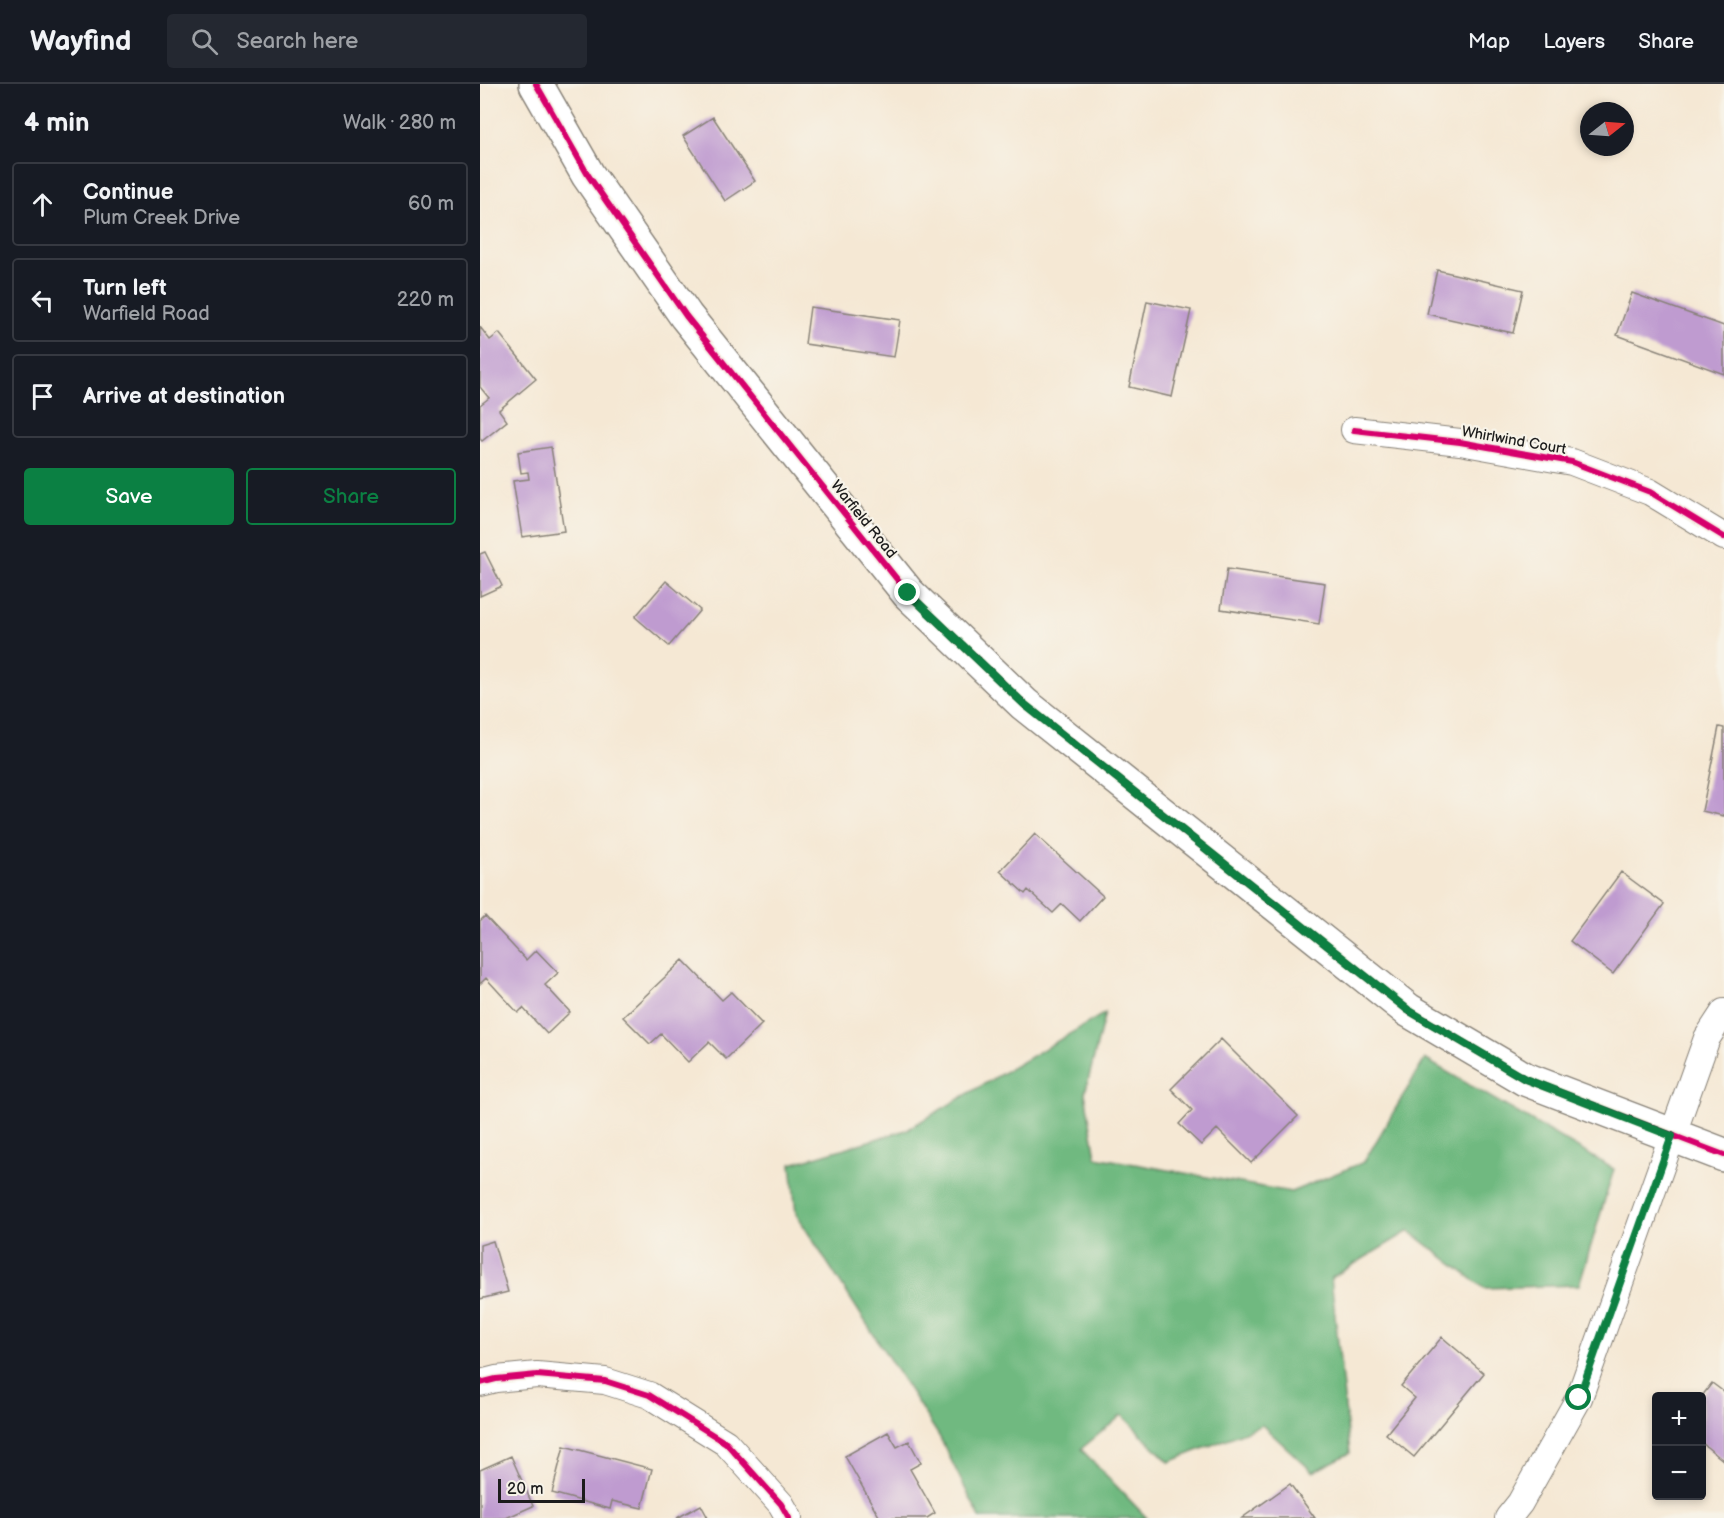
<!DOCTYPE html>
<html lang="en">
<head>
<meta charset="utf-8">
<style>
	:root { --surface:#171b24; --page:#242831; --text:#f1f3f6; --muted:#9ea1a6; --line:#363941; --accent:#0b8043 }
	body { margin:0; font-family:"Balsamiq Sans",sans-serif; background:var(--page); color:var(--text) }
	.controls { position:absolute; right:18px; bottom:18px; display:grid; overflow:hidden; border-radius:6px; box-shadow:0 3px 9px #0003 }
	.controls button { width:54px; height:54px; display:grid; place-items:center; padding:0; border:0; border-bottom:2px solid var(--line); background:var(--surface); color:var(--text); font:30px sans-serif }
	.compass { position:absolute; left:1100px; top:18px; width:54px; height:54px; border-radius:50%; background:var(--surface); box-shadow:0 3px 9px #0003; rotate:73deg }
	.scale { position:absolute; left:18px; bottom:15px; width:87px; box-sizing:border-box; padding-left:6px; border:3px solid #1c1c1c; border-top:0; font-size:16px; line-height:21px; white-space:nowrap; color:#1c1c1c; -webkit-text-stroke:4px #f7f3e8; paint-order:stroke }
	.stop { position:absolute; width:18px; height:18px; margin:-14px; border:4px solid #0b8043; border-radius:50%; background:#fff }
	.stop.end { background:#0b8043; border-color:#fff; box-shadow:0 2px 6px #0008 }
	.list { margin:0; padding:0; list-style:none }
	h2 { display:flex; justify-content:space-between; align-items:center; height:78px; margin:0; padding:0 24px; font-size:26px }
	h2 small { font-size:20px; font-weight:400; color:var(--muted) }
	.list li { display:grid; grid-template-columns:39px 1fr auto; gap:18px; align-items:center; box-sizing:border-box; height:84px; margin:0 12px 12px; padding:0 12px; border:2px solid var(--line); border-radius:6px }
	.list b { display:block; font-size:22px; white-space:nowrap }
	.list p { margin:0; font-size:20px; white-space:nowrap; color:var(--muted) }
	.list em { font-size:20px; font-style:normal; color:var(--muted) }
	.actions { display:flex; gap:12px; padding:18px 24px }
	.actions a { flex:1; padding:14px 0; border:2px solid var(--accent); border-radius:6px; text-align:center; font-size:21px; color:var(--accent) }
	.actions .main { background:var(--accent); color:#fff }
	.icon { flex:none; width:33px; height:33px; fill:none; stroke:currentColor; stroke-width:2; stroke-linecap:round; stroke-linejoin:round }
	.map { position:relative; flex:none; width:1244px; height:1434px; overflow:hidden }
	header { display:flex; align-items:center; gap:36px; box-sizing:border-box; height:84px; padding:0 30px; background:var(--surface); border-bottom:2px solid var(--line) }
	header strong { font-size:28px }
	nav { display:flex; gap:33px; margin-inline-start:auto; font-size:21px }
	.search { width:420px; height:54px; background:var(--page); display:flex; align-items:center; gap:15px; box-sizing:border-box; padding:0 21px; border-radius:6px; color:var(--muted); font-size:22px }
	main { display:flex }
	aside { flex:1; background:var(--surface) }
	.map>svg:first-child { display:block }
	.forest { fill:#6fb980; stroke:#466a4e; stroke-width:1.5 }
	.building { fill:#bf9bd0 }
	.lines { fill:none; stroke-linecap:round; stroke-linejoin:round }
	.street-casing { stroke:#888278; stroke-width:28 }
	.secondary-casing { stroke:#888278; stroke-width:36 }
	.street { stroke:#fff; stroke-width:26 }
	.secondary { stroke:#fff; stroke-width:33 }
	.cycleway-casing { stroke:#f7f3e8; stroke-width:10 }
	.cycleway { stroke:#d6006c; stroke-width:6 }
	.route { stroke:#0b8043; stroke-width:8 }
	.labels { text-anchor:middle; stroke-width:4.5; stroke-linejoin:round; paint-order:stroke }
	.street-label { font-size:15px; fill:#1c1c1c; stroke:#f7f3e8 }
</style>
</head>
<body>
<header>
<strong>Wayfind</strong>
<div class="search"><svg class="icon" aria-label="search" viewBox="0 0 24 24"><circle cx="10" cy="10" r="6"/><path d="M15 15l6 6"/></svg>Search here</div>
<nav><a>Map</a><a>Layers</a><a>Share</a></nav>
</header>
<main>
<aside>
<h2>4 min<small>Walk · 280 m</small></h2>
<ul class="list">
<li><svg class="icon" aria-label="ahead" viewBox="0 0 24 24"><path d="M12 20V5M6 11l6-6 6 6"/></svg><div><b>Continue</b><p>Plum Creek Drive</p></div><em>60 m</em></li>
<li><svg class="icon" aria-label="left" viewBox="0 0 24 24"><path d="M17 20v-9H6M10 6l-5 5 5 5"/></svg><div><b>Turn left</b><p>Warfield Road</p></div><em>220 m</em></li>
<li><svg class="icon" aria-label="arrive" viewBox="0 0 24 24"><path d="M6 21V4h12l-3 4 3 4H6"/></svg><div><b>Arrive at destination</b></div></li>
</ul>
<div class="actions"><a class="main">Save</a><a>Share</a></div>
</aside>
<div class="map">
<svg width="1244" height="1434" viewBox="0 0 1244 1434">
	<rect width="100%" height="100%" fill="#f7f3e8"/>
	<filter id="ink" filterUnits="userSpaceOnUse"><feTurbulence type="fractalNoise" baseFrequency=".0167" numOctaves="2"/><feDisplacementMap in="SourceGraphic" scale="12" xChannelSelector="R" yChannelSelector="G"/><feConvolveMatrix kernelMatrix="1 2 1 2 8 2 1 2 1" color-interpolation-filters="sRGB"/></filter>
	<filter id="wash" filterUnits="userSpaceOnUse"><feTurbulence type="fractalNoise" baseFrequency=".008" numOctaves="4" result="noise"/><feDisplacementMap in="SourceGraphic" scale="24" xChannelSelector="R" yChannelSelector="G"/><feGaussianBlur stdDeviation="1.35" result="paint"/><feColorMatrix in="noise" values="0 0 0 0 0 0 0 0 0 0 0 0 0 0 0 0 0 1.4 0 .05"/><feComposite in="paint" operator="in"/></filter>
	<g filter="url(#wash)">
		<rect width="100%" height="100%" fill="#f5e8d4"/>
		<path class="forest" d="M625,929L605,1009L616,1073L811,1108L884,1078L945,975L1134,1085L1099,1201L1004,1204L929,1147L851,1194L870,1369L833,1388L782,1341L689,1378L642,1331L601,1365L667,1434H500L459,1352L316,1130L311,1080L426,1046Z"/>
		<g id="blocks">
			<path class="building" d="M233,33L275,97L245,117L203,52Z
				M957,186L1043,206L1033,249L947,230Z
				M1152,209L1244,242V290L1137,251Z
				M667,217L711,226L692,313L649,303Z
				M330,223L420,236L414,273L325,260Z
				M0,243L10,256L19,249L56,295L19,326L27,337L2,357L0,355V321L9,314L0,303Z
				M71,363L84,447L42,453L33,397L49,395L48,388L41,389L38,368Z
				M5,468L22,502L0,512V470Z
				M747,485L845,499L839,540L741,525Z
				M186,497L220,526L189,562L155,533Z
				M1239,643L1244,644V732L1222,727Z
				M555,750L623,812L600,837L582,820L573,829L548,806L545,810L520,787Z
				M1141,788L1184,820L1133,890L1090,857Z
				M5,832L46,876L56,866L78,889L65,901L90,928L67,950L43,924L38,929L6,894L0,900V837Z
				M203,876L242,916L251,908L282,940L246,975L229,958L208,978L181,950L170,960L143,933Z
				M741,955L818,1032L771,1079L737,1045L721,1061L699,1040L712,1026L691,1005Z
				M13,1157L28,1208L0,1215V1161Z
				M962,1253L1004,1289L934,1373L906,1350L935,1314L921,1302Z
				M1232,1299L1244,1308V1377L1222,1359V1312Z
				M408,1348L417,1363L429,1357L441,1379L430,1385L455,1429L447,1434H400L365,1372Z
				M84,1362L172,1385L162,1424L132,1417L130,1425L72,1409Z
				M31,1372L53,1422L26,1434H0V1386Z
				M810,1400L835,1434H762Z
				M221,1421L228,1434H197Z"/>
		</g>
	</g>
	<g filter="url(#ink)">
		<use href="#blocks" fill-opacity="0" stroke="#888278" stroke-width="1.5"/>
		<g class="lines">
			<g class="street-casing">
				<path id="street" d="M874,346L980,358L1092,378L1170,408L1244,453
					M0,1299L16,1295L57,1291L125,1297L169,1311L246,1359L301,1420L309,1434
					M1028,1434L1040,1419L1099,1314L1227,954L1244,928"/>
			</g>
			<g class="secondary-casing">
				<path id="secondary" d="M56,0L108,91L206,232L428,509L544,620L928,926L1045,995L1244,1071"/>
			</g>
			<use href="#street" class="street"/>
			<use href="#secondary" class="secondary"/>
			<g class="cycleway-casing">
				<path id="cycleway" d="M56,0L108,91L206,232L428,509L544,620L928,926L1045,995L1244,1071
					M874,346L980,358L1092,378L1170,408L1244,453
					M0,1299L16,1295L57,1291L125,1297L169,1311L246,1359L301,1420L309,1434"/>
			</g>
			<use href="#cycleway" class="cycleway"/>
		</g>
	</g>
	<g class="lines" filter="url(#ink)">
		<path class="route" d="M428,509L544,620L928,926L1045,995L1192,1052L1099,1314"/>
	</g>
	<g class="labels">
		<g class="street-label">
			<text transform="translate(1034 356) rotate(10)" y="5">Whirlwind Court</text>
			<text transform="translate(384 435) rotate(51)" y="5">Warfield Road</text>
		</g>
	</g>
</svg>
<div class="controls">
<button>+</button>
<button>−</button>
</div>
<svg class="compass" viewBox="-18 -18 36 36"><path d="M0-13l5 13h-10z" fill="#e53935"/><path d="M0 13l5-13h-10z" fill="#9ea1a6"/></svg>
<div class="scale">20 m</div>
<div class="stop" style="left:1099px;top:1314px"></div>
<div class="stop end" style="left:428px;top:509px"></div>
</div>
</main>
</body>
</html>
